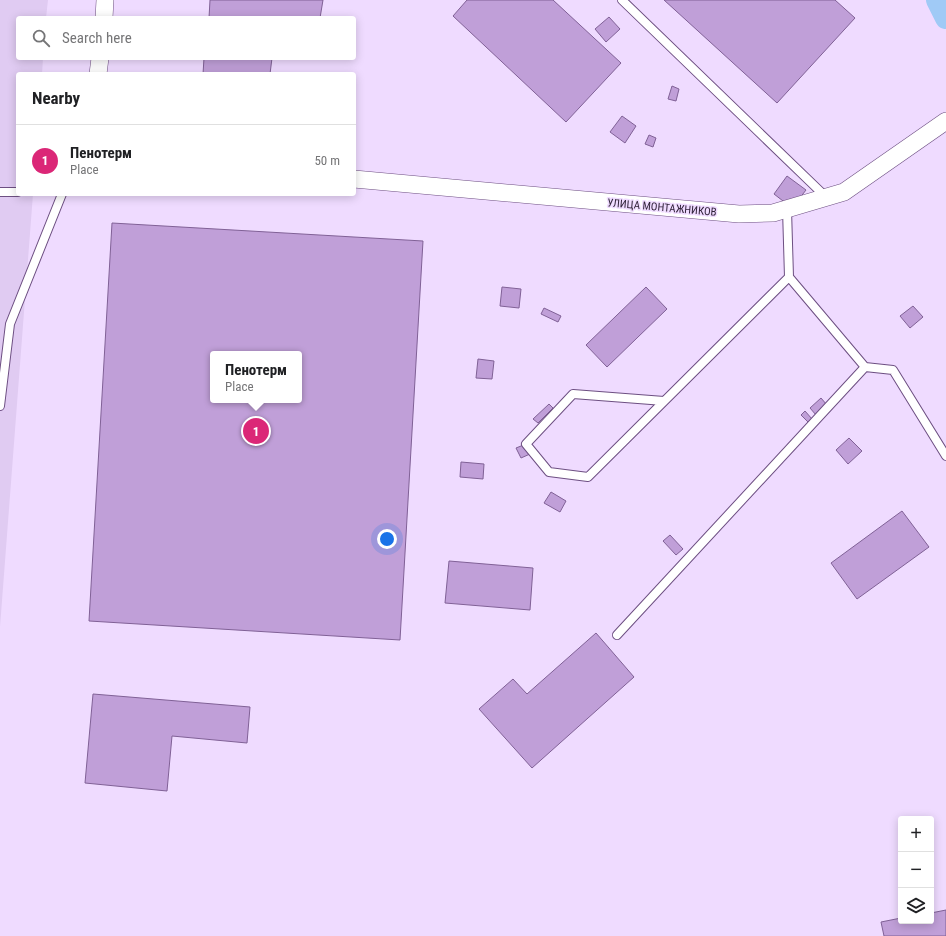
<!DOCTYPE html>
<html lang="en">
<head>
<meta charset="utf-8">
<style>
	:root { --surface:#fff; --page:#f6f6f6; --text:#202124; --muted:#757577; --line:#e0e0e0; --accent:#db2777 }
	body { margin:0; font-family:"Roboto Condensed",sans-serif; background:var(--page); color:var(--text) }
	.controls { position:absolute; right:12px; bottom:12px; display:grid; overflow:hidden; border-radius:4px; box-shadow:0 2px 10px #0003 }
	.controls button { width:36px; height:36px; display:grid; place-items:center; padding:0; border:0; border-bottom:1px solid var(--line); background:var(--surface); color:var(--text); font:20px sans-serif }
	.you { position:absolute; left:387px; top:539px; width:14px; height:14px; margin:-10px; border:3px solid #fff; border-radius:50%; background:#1a73e8; box-shadow:0 0 0 6px #1a73e833 }
	.badge { display:grid; place-items:center; width:26px; height:26px; border-radius:50%; background:var(--accent); color:#fff; font-size:13px; font-weight:700 }
	.pin { position:absolute; translate:-50% -50%; border:2px solid #fff; box-shadow:0 1px 4px #0006 }
	.popup { position:absolute; left:210px; top:351px; width:92px; height:52px; box-sizing:border-box; display:grid; place-content:center; border-radius:4px; background:var(--surface); filter:drop-shadow(0 1px 3px #0005); font-size:13px; white-space:nowrap; color:var(--muted) }
	.popup b { font-size:15px; color:var(--text) }
	.popup::after { content:''; position:absolute; left:50%; top:100%; margin-left:-8px; border:8px solid transparent; border-top-color:var(--surface) }
	.list { margin:0; padding:0; list-style:none }
	h2 { display:flex; justify-content:space-between; align-items:center; height:52px; margin:0; padding:0 16px; font-size:17px }
	h2 small { font-size:13px; font-weight:400; color:var(--muted) }
	.list li { display:grid; grid-template-columns:26px 1fr auto; gap:12px; align-items:center; box-sizing:border-box; height:72px; padding:0 16px; border-top:1px solid var(--line) }
	.list b { display:block; font-size:15px; white-space:nowrap }
	.list p { margin:0; font-size:13px; white-space:nowrap; color:var(--muted) }
	.list em { font-size:13px; font-style:normal; color:var(--muted) }
	.icon { flex:none; width:22px; height:22px; fill:none; stroke:currentColor; stroke-width:2; stroke-linecap:round; stroke-linejoin:round }
	.map { position:relative; flex:none; width:946px; height:936px; overflow:hidden }
	.search { position:absolute; background:var(--surface); box-shadow:0 2px 10px #0003; left:16px; top:16px; width:340px; height:44px; display:flex; align-items:center; gap:10px; box-sizing:border-box; padding:0 14px; border-radius:4px; color:var(--muted); font-size:15px }
	.panel { position:absolute; background:var(--surface); box-shadow:0 2px 10px #0003; left:16px; top:72px; width:340px; height:124px; border-radius:4px }
	.map>svg:first-child { display:block }
	.built { fill:#e0cbf2 }
	.lines { fill:none; stroke-linecap:round; stroke-linejoin:round }
	.canal { stroke:#a0caf6; stroke-width:22 }
	.building { fill:#c09fd8; stroke:#806196; fill-rule:evenodd }
	.lane-casing { stroke:#6d4f82; stroke-width:10 }
	.street-casing { stroke:#6d4f82; stroke-width:18 }
	.lane { stroke:#fff; stroke-width:8 }
	.street { stroke:#fff; stroke-width:17 }
	.labels { text-anchor:middle; stroke-width:3; stroke-linejoin:round; paint-order:stroke }
	.street-label { font-size:11px; fill:#302339; stroke:#efdbff }
</style>
</head>
<body>
<div class="map">
<svg width="946" height="936" viewBox="0 0 946 936">
	<rect width="100%" height="100%" fill="#efdbff"/>
	<path class="built" d="M0,0H48L46,18H18V58H43L42,74H18V194H33L0,627Z"/>
	<g class="lines">
		<path class="canal" d="M937,0L946,18"/>
	</g>
	<path class="building" d="M210,0H323L320,18H209Z
		M467,0H553L621,63L566,122L453,16Z
		M664,0H835L855,18L777,103Z
		M609,17L620,29L606,42L595,29Z
		M204,58H272L270,74H203Z
		M672,86L679,89L676,101L668,99Z
		M622,116L636,126L625,143L610,132Z
		M649,135L656,138L653,147L645,144Z
		M787,176L806,190L792,208L774,194Z
		M112,223L423,241L400,640L89,621ZM213,354H299V400H213Z
		M502,287L521,289L519,308L500,306Z
		M646,287L667,309L607,367L586,345Z
		M913,306L923,317L910,328L900,316Z
		M544,308L561,316L558,322L541,314Z
		M478,359L494,361L492,379L476,378Z
		M821,398L827,405L816,415L810,408Z
		M549,404L553,408L538,423L533,419Z
		M805,411L812,419L809,423L801,415Z
		M849,438L862,451L848,464L836,450Z
		M526,444L530,454L521,458L516,448Z
		M461,462L484,464L483,479L460,477Z
		M551,492L566,501L560,512L544,503Z
		M902,511L929,547L857,599L831,563Z
		M670,535L683,549L676,555L663,541Z
		M449,561L533,568L530,610L445,603Z
		M596,633L634,677L532,768L479,709L513,679L527,694Z
		M93,694L250,707L247,743L172,736L167,791L85,783Z
		M946,910V936H884L881,922L901,918V921H931V913Z"/>
	<g class="lines">
		<g class="lane-casing">
			<path id="lane" d="M622,0L826,197
				M0,192H18
				M787,209L789,277L865,367L893,370L946,456
				M664,401L573,394L526,444L549,472L588,477L789,277
				M0,406L10,324L62,194
				M617,635L865,367"/>
		</g>
		<g class="street-casing">
			<path id="street" d="M104,18L105,0
				M98,74L100,58
				M354,179L739,214L773,213L844,192L946,121"/>
		</g>
		<use href="#lane" class="lane"/>
		<use href="#street" class="street"/>
	</g>
	<g class="labels">
		<g class="street-label">
			<text transform="translate(662 207) rotate(5)" y="4">УЛИЦА МОНТАЖНИКОВ</text>
		</g>
	</g>
</svg>
<div class="controls">
<button>+</button>
<button>−</button>
<button><svg class="icon" aria-label="layers" viewBox="0 0 24 24"><path d="M12 4l9 5-9 5-9-5zM3 14l9 5 9-5"/></svg></button>
</div>
<div class="you"></div>
<div class="pin badge" style="left:256px;top:431px">1</div>
<div class="popup"><b>Пенотерм</b>Place</div>
<div class="search"><svg class="icon" aria-label="search" viewBox="0 0 24 24"><circle cx="10" cy="10" r="6"/><path d="M15 15l6 6"/></svg>Search here</div>
<section class="panel">
<h2>Nearby<small></small></h2>
<ul class="list">
<li><span class="badge">1</span><div><b>Пенотерм</b><p>Place</p></div><em>50 m</em></li>
</ul>
</section>
</div>
</body>
</html>
